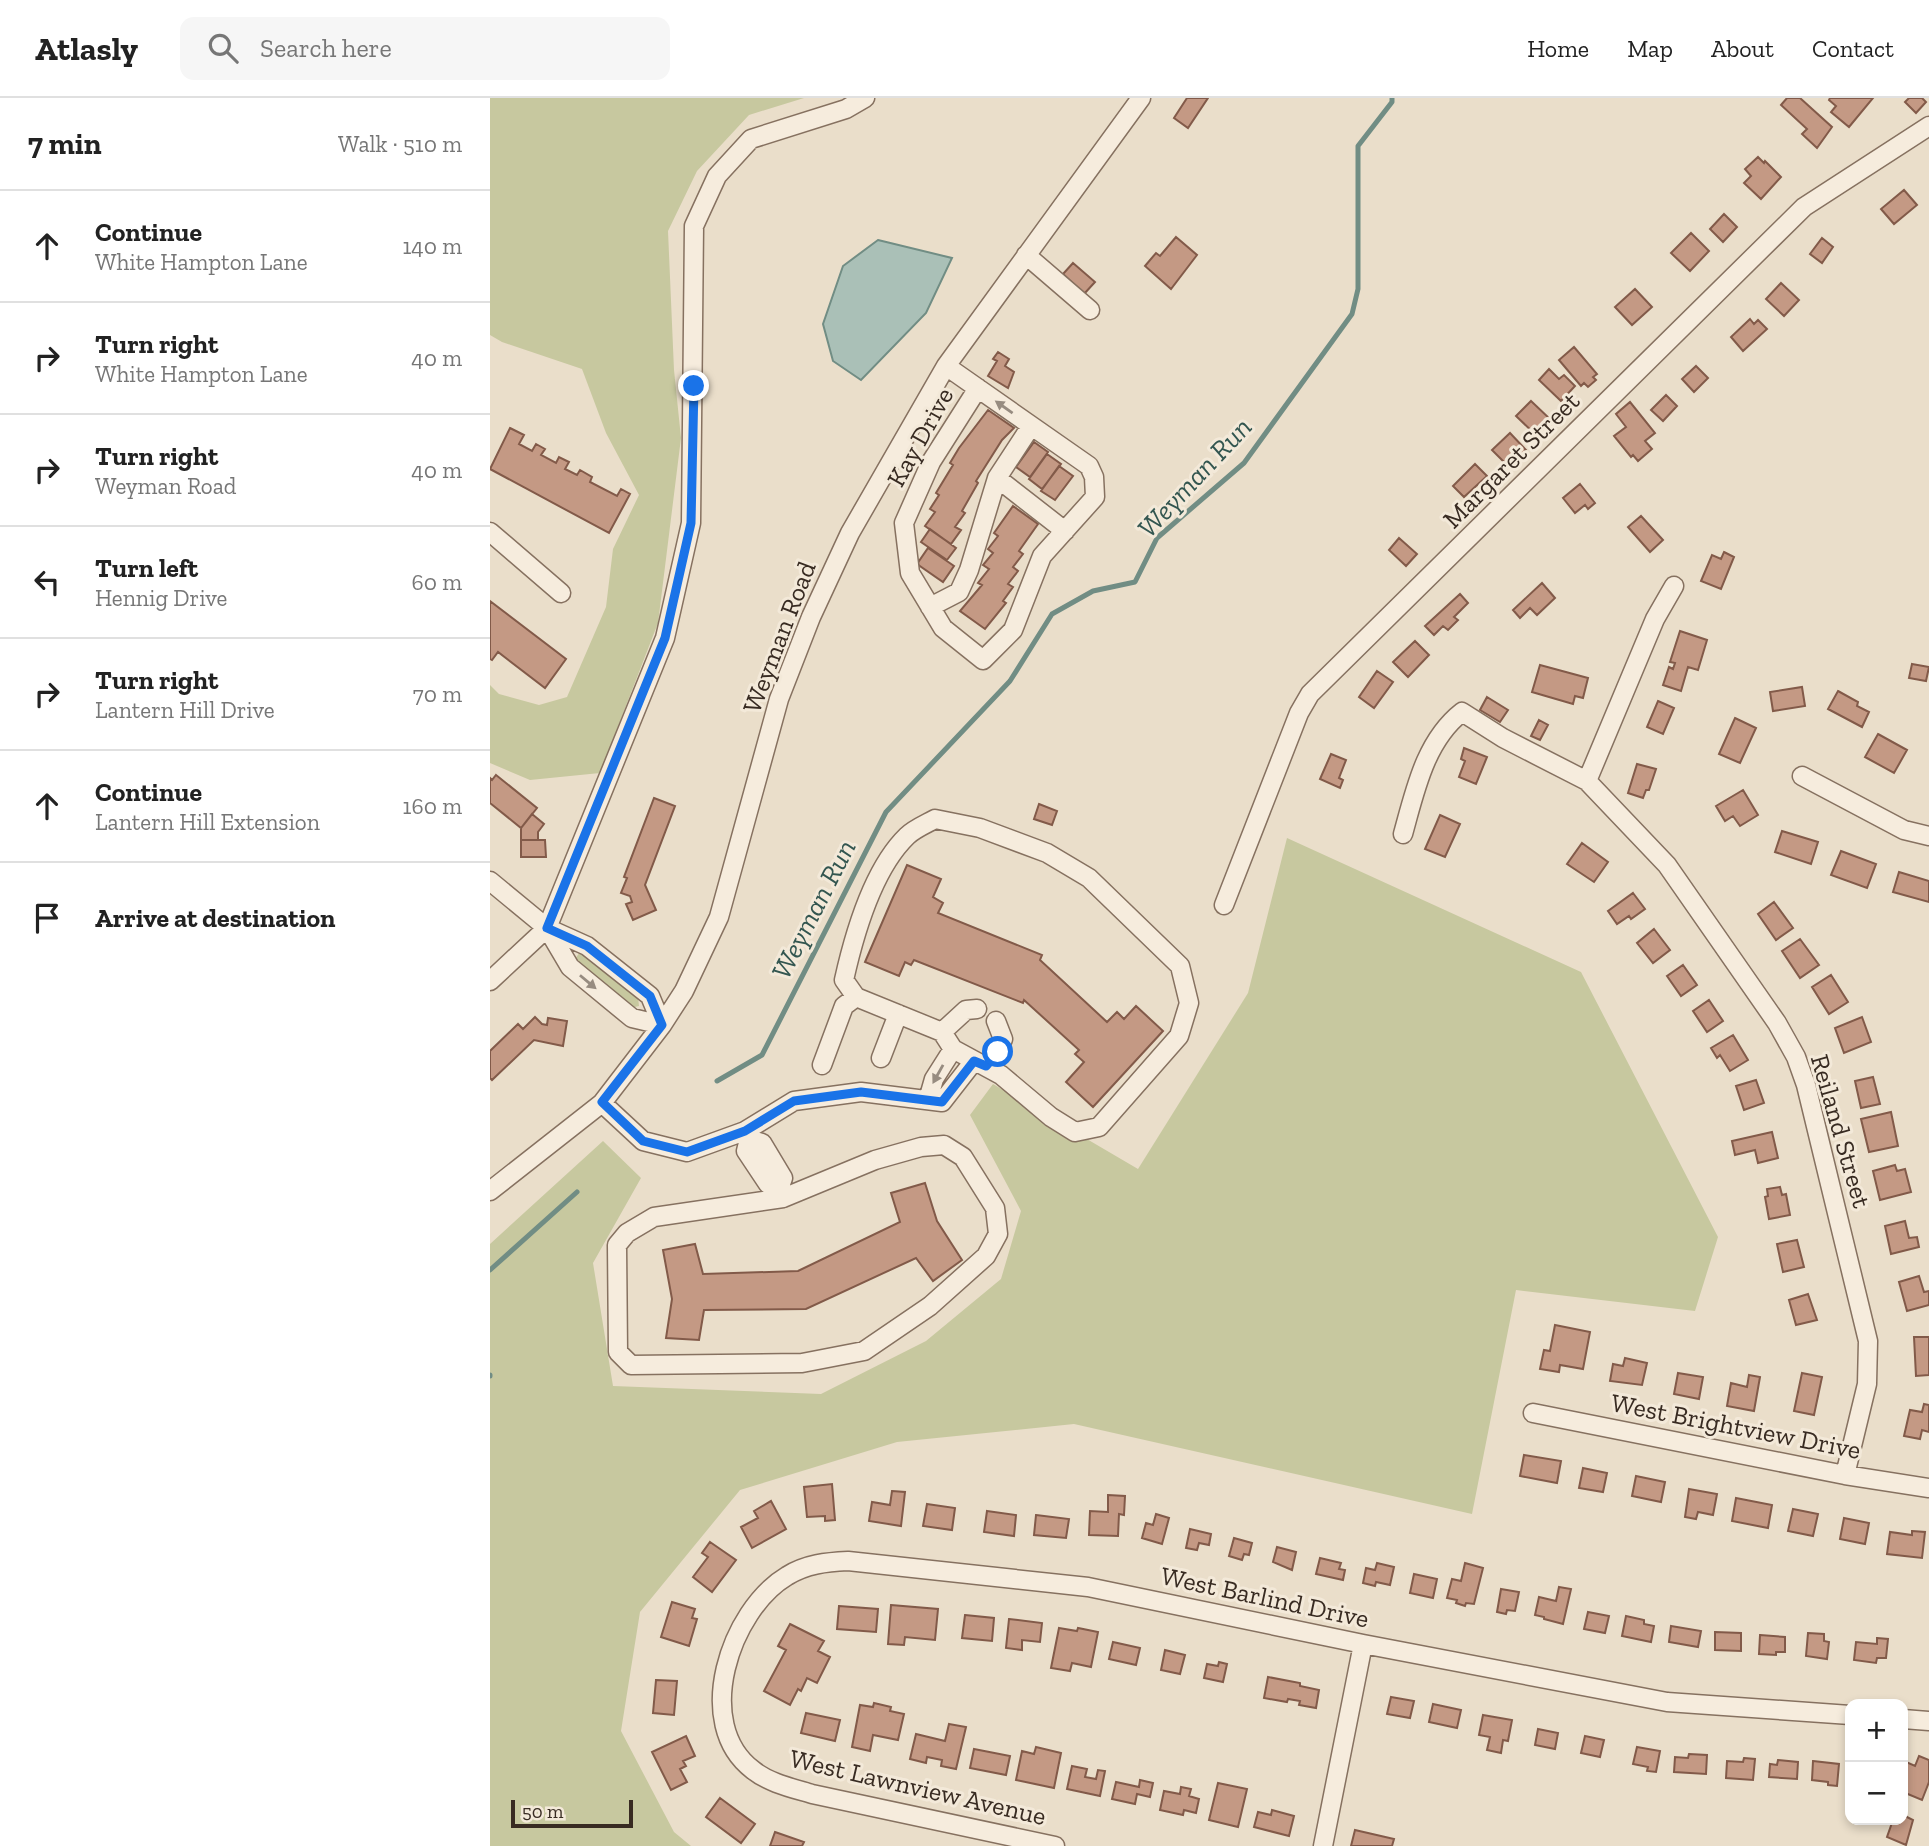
<!DOCTYPE html>
<html lang="en">
<head>
<meta charset="utf-8">
<style>
	:root { --surface:#fff; --page:#f6f6f6; --text:#222; --muted:#767676; --line:#e0e0e0 }
	body { margin:0; font-family:"Zilla Slab",serif; background:var(--page); color:var(--text) }
	.controls { position:absolute; right:21px; bottom:21px; display:grid; overflow:hidden; border-radius:14px; box-shadow:0 4px 10px #0003 }
	.controls button { width:63px; height:63px; display:grid; place-items:center; padding:0; border:0; border-bottom:2px solid var(--line); background:var(--surface); color:var(--text); font:35px sans-serif }
	.scale { position:absolute; left:21px; bottom:18px; width:122px; box-sizing:border-box; padding-left:7px; border:4px solid #382b22; border-top:0; font-size:19px; line-height:24px; white-space:nowrap; color:#382b22; -webkit-text-stroke:5px #f3e9d9; paint-order:stroke }
	.stop { position:absolute; width:21px; height:21px; margin:-16px; border:5px solid #1a73e8; border-radius:50%; background:#fff }
	.stop.end { background:#1a73e8; border-color:#fff; box-shadow:0 2px 7px #0008 }
	.list { margin:0; padding:0; list-style:none }
	h2 { display:flex; justify-content:space-between; align-items:center; height:91px; margin:0; padding:0 28px; font-size:30px }
	h2 small { font-size:23px; font-weight:400; color:var(--muted) }
	.list li { display:grid; grid-template-columns:46px 1fr auto; gap:21px; align-items:center; box-sizing:border-box; height:112px; padding:0 28px; border-top:2px solid var(--line) }
	.list b { display:block; font-size:26px; white-space:nowrap }
	.list p { margin:0; font-size:23px; white-space:nowrap; color:var(--muted) }
	.list em { font-size:23px; font-style:normal; color:var(--muted) }
	.icon { flex:none; width:38px; height:38px; fill:none; stroke:currentColor; stroke-width:2; stroke-linecap:round; stroke-linejoin:round }
	.map { position:relative; flex:none; width:1439px; height:1748px; overflow:hidden }
	header { display:flex; align-items:center; gap:42px; box-sizing:border-box; height:98px; padding:0 35px; background:var(--surface); border-bottom:2px solid var(--line) }
	header strong { font-size:33px }
	nav { display:flex; gap:38px; margin-inline-start:auto; font-size:24px }
	.search { width:490px; height:63px; background:var(--page); display:flex; align-items:center; gap:18px; box-sizing:border-box; padding:0 24px; border-radius:14px; color:var(--muted); font-size:26px }
	main { display:flex }
	aside { flex:1; background:var(--surface) }
	.map>svg:first-child { display:block }
	.green { fill:#c7c89f }
	.water { fill:#aac0b7; stroke:#718d84; stroke-width:2 }
	.lines { fill:none; stroke-linecap:round; stroke-linejoin:round }
	.stream { stroke:#718d84; stroke-width:5 }
	.building { fill:#c49984; stroke:#825a49; stroke-width:2 }
	.minor-casing { stroke:#867160; stroke-width:21 }
	.minor { stroke:#f6ecdd; stroke-width:18 }
	.oneway { fill:#978c80 }
	.route { stroke:#1a73e8; stroke-width:9 }
	.labels { text-anchor:middle; stroke-width:6; stroke-linejoin:round; paint-order:stroke }
	.street-label { font-size:26px; fill:#382b22; stroke:#f3e9d9 }
	.water-label { font-size:28px; font-style:italic; fill:#335650; stroke:#f3e9d9 }
</style>
</head>
<body>
<header>
<strong>Atlasly</strong>
<div class="search"><svg class="icon" aria-label="search" viewBox="0 0 24 24"><circle cx="10" cy="10" r="6"/><path d="M15 15l6 6"/></svg>Search here</div>
<nav><a>Home</a><a>Map</a><a>About</a><a>Contact</a></nav>
</header>
<main>
<aside>
<h2>7 min<small>Walk · 510 m</small></h2>
<ul class="list">
<li><svg class="icon" aria-label="ahead" viewBox="0 0 24 24"><path d="M12 20V5M6 11l6-6 6 6"/></svg><div><b>Continue</b><p>White Hampton Lane</p></div><em>140 m</em></li>
<li><svg class="icon" aria-label="right" viewBox="0 0 24 24"><path d="M7 20v-9h11M14 6l5 5-5 5"/></svg><div><b>Turn right</b><p>White Hampton Lane</p></div><em>40 m</em></li>
<li><svg class="icon" aria-label="right" viewBox="0 0 24 24"><path d="M7 20v-9h11M14 6l5 5-5 5"/></svg><div><b>Turn right</b><p>Weyman Road</p></div><em>40 m</em></li>
<li><svg class="icon" aria-label="left" viewBox="0 0 24 24"><path d="M17 20v-9H6M10 6l-5 5 5 5"/></svg><div><b>Turn left</b><p>Hennig Drive</p></div><em>60 m</em></li>
<li><svg class="icon" aria-label="right" viewBox="0 0 24 24"><path d="M7 20v-9h11M14 6l5 5-5 5"/></svg><div><b>Turn right</b><p>Lantern Hill Drive</p></div><em>70 m</em></li>
<li><svg class="icon" aria-label="ahead" viewBox="0 0 24 24"><path d="M12 20V5M6 11l6-6 6 6"/></svg><div><b>Continue</b><p>Lantern Hill Extension</p></div><em>160 m</em></li>
<li><svg class="icon" aria-label="arrive" viewBox="0 0 24 24"><path d="M6 21V4h12l-3 4 3 4H6"/></svg><div><b>Arrive at destination</b></div></li>
</ul>
</aside>
<div class="map">
<svg width="1439" height="1748" viewBox="0 0 1439 1748">
	<rect width="100%" height="100%" fill="#eadeca"/>
	<path class="green" d="M0,0H314L259,17L207,73L178,133L184,272L191,340L168,525L110,675L40,682L0,665V587L9,596L49,607L77,599L116,509L123,451L149,397L116,335L92,271L12,244L0,237Z
		M797,740L1091,874L1228,1139L1205,1213L1026,1192L982,1416L584,1326L407,1344L250,1392L150,1514L131,1633L184,1734L201,1748H0V1146L113,1043L151,1080L103,1165L123,1288L331,1296L436,1243L511,1181L531,1113L480,1017L503,986L648,1071L758,895Z
		M90,854L95,855L148,899L149,908L141,910L87,866L85,861Z"/>
	<path class="water" d="M388,142L462,160L436,215L371,282L343,263L333,226L353,168Z"/>
	<g class="lines">
		<path class="stream" d="M227,983L272,957L396,714L520,583L562,516L603,493L645,484L667,440L754,365L862,216L868,191V48L902,4V0
			M0,1172L87,1094
			M0,1277V1278"/>
	</g>
	<path class="building" d="M697,0H718L698,30L684,20Z
		M1297,0H1310L1342,29L1327,50L1312,36L1317,31L1291,7Z
		M1340,0H1383L1359,29L1341,14L1346,8L1339,2Z
		M1419,0H1432L1436,4L1426,15L1415,4Z
		M1268,59L1274,65L1275,63L1291,79L1271,101L1254,85L1261,78L1255,71Z
		M1414,92L1427,107L1404,126L1391,111Z
		M1234,116L1247,129L1233,144L1220,131Z
		M1201,135L1219,153L1200,173L1181,155Z
		M686,139L707,157L681,191L655,168L666,155L670,158Z
		M1332,140L1343,149L1332,165L1320,156Z
		M583,165L605,184L594,196L573,176Z
		M1291,185L1309,202L1294,218L1276,201Z
		M1145,191L1162,209L1142,227L1125,209Z
		M1260,221L1264,226L1268,222L1277,231L1253,253L1241,239Z
		M1084,249L1107,276L1103,279L1106,282L1098,289L1094,285L1091,288L1069,262Z
		M508,254L519,261L515,268L524,274L518,290L498,278L507,263L503,261Z
		M1206,268L1218,280L1204,294L1192,281Z
		M1059,271L1069,281L1074,277L1085,288L1071,303L1049,282Z
		M1176,297L1187,308L1173,323L1161,312Z
		M1041,303L1060,321L1046,337L1026,318Z
		M1140,304L1165,335L1155,343L1162,351L1148,363L1143,357L1141,359L1124,338L1136,329L1126,316Z
		M498,312L524,330L512,342L486,383L488,385L472,413L475,415L465,429L471,432L461,446L435,428L445,414L440,411L449,397L446,395L463,367L460,365L469,350Z
		M20,330L34,337L29,346L42,353L46,346L55,351L51,357L66,365L69,359L79,364L75,371L87,377L90,372L102,379L100,384L127,398L131,391L140,396L119,435L0,371Z
		M1020,335L1036,352L1019,369L1002,352Z
		M544,344L558,354L540,379L526,369Z
		M557,356L571,366L552,391L539,381Z
		M985,366L997,378L974,399L963,388Z
		M569,368L583,378L565,402L551,393Z
		M1090,386L1105,405L1098,411L1095,407L1085,415L1073,400Z
		M523,408L548,426L529,453L533,456L523,469L528,473L518,486L523,489L513,503L516,505L495,531L470,513L492,487L488,485L499,471L493,467L503,455L498,451L508,438L504,435Z
		M1151,418L1173,442L1160,454L1138,429Z
		M440,431L466,450L457,462L431,444Z
		M909,440L927,456L916,468L899,452Z
		M438,450L464,468L453,484L427,466Z
		M1234,454L1244,459L1231,491L1211,483L1222,457L1231,461Z
		M1052,485L1065,500L1047,517L1040,510L1030,520L1023,512Z
		M970,496L978,505L964,519L968,522L958,532L953,528L944,537L935,528Z
		M0,503L76,561L55,590L8,554L2,562L0,561Z
		M1190,533L1217,542L1208,572L1198,569L1191,593L1173,587L1179,569L1183,571L1185,565L1180,564Z
		M925,543L939,557L918,579L903,564Z
		M1422,566L1439,569L1436,583L1419,580Z
		M1050,567L1098,580L1093,600L1085,598L1083,606L1042,594Z
		M887,573L903,584L884,610L869,599Z
		M1312,589L1315,608L1283,613L1280,594Z
		M1348,593L1368,604L1367,608L1379,614L1372,629L1338,611Z
		M997,599L1018,612L1010,624L990,612Z
		M1168,603L1184,610L1173,636L1157,629Z
		M1245,620L1266,630L1250,665L1229,656Z
		M1049,622L1058,627L1050,642L1041,638Z
		M1388,636L1417,652L1404,675L1375,659Z
		M974,650L997,659L986,686L969,679L975,663L971,661Z
		M841,656L856,662L849,680L853,682L850,690L830,681Z
		M1147,666L1166,671L1159,692H1156L1153,700L1138,695Z
		M6,677L47,710L31,730L0,705V680L2,682Z
		M1253,692L1268,717L1250,728L1243,718L1235,723L1226,708Z
		M164,700L185,708L155,787L166,812L143,822L136,806L142,804L140,798L131,795L137,780L134,779Z
		M549,706L567,713L562,727L544,721Z
		M42,716L54,726L48,734V742H31V730Z
		M950,717L970,726L955,759L935,751Z
		M1292,733L1328,744L1321,766L1285,754Z
		M31,742H55L56,759H31Z
		M1092,745L1118,764L1104,784L1077,766Z
		M1351,753L1386,766L1377,790L1341,777Z
		M417,767L451,781L443,799L453,805L448,815L552,857L550,862L617,924L627,914L634,921L646,908L673,933L603,1009L576,984L594,964L585,956L589,952L534,902L533,905L424,862L421,867L415,864L409,878L375,864Z
		M1409,774L1439,783V804L1403,794Z
		M1143,795L1155,811L1141,821L1139,818L1127,826L1118,813Z
		M1284,804L1303,830L1286,842L1268,816Z
		M1164,831L1180,852L1163,865L1147,845Z
		M1310,841L1329,867L1310,880L1292,853Z
		M1193,867L1207,887L1191,898L1177,878Z
		M1341,877L1358,904L1339,916L1322,889Z
		M1219,902L1233,923L1217,934L1203,913Z
		M45,919L52,926L57,927L58,920L77,923L73,948L44,942L2,982L0,980V953L28,926L33,931Z
		M1372,919L1381,944L1354,955L1345,930Z
		M1243,937L1258,962L1240,973L1230,957L1227,960L1221,950Z
		M1383,979L1390,1006L1371,1010L1365,983Z
		M1266,982L1274,1005L1254,1012L1246,988Z
		M1401,1014L1408,1048L1379,1054L1371,1021Z
		M1282,1034L1288,1060L1268,1065L1265,1052L1245,1057L1242,1043Z
		M1405,1067L1407,1073L1415,1071L1421,1094L1390,1102L1383,1073Z
		M435,1085L447,1123L472,1162L443,1183L426,1160L316,1211L214,1212L209,1242L176,1240L182,1201L173,1152L205,1146L213,1176L308,1173L410,1124L401,1095Z
		M1290,1089L1292,1097L1296,1096L1300,1117L1279,1121L1275,1099L1278,1098L1277,1091Z
		M1415,1123L1419,1140L1427,1139L1429,1149L1401,1156L1395,1128Z
		M1307,1142L1314,1169L1293,1174L1287,1146Z
		M1429,1178L1434,1194L1439,1193V1207L1417,1213L1409,1184Z
		M1318,1196L1327,1222L1306,1227L1299,1202Z
		M1065,1227L1100,1234L1093,1271L1070,1267L1069,1274L1050,1271L1054,1252L1060,1253Z
		M1424,1239H1439V1277L1426,1278Z
		M1135,1260L1157,1265L1152,1287L1120,1283L1123,1266L1133,1268Z
		M1188,1275L1213,1279L1209,1301L1184,1296Z
		M1312,1275L1332,1279L1324,1317L1304,1313Z
		M1259,1277L1270,1279L1264,1313L1237,1308L1241,1285L1257,1289Z
		M1434,1306L1439,1307V1334L1432,1332L1430,1341L1414,1338L1420,1312L1432,1314Z
		M1034,1357L1071,1363L1067,1385L1030,1378Z
		M1093,1370L1117,1375L1113,1394L1089,1390Z
		M1146,1378L1175,1384L1171,1404L1142,1398Z
		M342,1386L345,1422L335,1423V1418L317,1419L314,1389Z
		M1199,1391L1227,1396L1223,1417L1208,1414L1206,1421L1195,1419Z
		M402,1393L415,1394L411,1428L379,1423L382,1404L400,1407Z
		M618,1397L635,1398L634,1417L629,1416L628,1438L599,1437L600,1413L618,1414Z
		M1246,1400L1282,1407L1278,1430L1242,1423Z
		M281,1403L296,1431L262,1450L251,1429L268,1420L264,1413Z
		M437,1406L465,1410L462,1432L433,1428Z
		M1303,1411L1328,1416L1323,1438L1298,1433Z
		M497,1413L526,1417L524,1438L494,1434Z
		M666,1416L679,1420L672,1446L652,1440L656,1425L663,1427Z
		M546,1417L579,1421L576,1440L544,1437Z
		M1354,1420L1379,1425L1375,1446L1350,1441Z
		M700,1431L721,1436L719,1447L709,1445L707,1452L696,1450Z
		M1422,1433L1435,1434L1432,1460L1397,1456L1400,1434L1422,1437Z
		M744,1440L762,1445L759,1457L754,1456L752,1462L739,1458Z
		M220,1444L246,1462L222,1494L203,1479L218,1459L212,1455Z
		M787,1449L806,1454L802,1472L783,1464Z
		M830,1460L851,1465L849,1471L855,1472L853,1482L826,1476Z
		M887,1465L904,1469L900,1487L886,1484L885,1488L873,1485L876,1470L885,1472Z
		M975,1465L993,1470L984,1506L976,1505L975,1508L966,1505L967,1502L957,1500L962,1481L971,1483Z
		M924,1476L947,1481L943,1500L920,1495Z
		M1069,1489L1081,1491L1073,1526L1054,1521V1519L1045,1517L1049,1499L1066,1503Z
		M1011,1491L1029,1494L1025,1513L1017,1512L1016,1516L1007,1514Z
		M182,1504L205,1511L202,1520L207,1521L199,1548L171,1539Z
		M401,1507L448,1511L445,1542L415,1539L414,1547L398,1546Z
		M349,1508L388,1511L386,1534L347,1531Z
		M1098,1514L1119,1518L1115,1535L1094,1531Z
		M475,1517L504,1520L502,1543L472,1540Z
		M1136,1518L1154,1522V1526L1164,1528L1161,1544L1132,1538Z
		M519,1521L552,1525L550,1544L532,1542V1552L516,1550Z
		M300,1526L334,1543L328,1553L340,1559L327,1585L317,1580L311,1593L308,1591L300,1607L274,1593L296,1552L288,1548Z
		M1181,1528L1211,1533L1208,1549L1179,1544Z
		M569,1530L587,1533L588,1530L608,1534L601,1569L582,1565L580,1573L561,1570Z
		M1225,1534L1251,1535V1553L1225,1552Z
		M1318,1535L1334,1536V1543L1339,1544L1337,1561L1316,1558Z
		M1270,1537L1295,1539V1554H1286V1557L1269,1556Z
		M1387,1540L1398,1541L1396,1560H1387L1386,1565L1364,1562L1366,1544L1387,1546Z
		M623,1544L650,1550L646,1567L619,1561Z
		M675,1552L695,1557L690,1576L671,1572Z
		M729,1564L737,1566L733,1584L714,1580L717,1566L728,1568Z
		M778,1579L810,1585V1588L829,1592L826,1610L809,1607L810,1603L798,1601L797,1604L774,1600Z
		M166,1582L187,1583L184,1617L163,1615Z
		M901,1599L924,1603L920,1620L897,1616Z
		M384,1605L401,1609L400,1613L414,1616L408,1642L383,1637L380,1653L362,1649L370,1607L383,1609Z
		M943,1606L971,1612L967,1630L939,1624Z
		M316,1615L350,1622L345,1643L311,1635Z
		M993,1617L1022,1622L1018,1643L1013,1642L1011,1655L997,1652L1000,1639L989,1637Z
		M459,1626L476,1629L466,1671L451,1668L452,1662L437,1659L436,1665L420,1661L426,1636L455,1643Z
		M1048,1631L1068,1635L1065,1651L1045,1647Z
		M196,1638L205,1658L193,1663L196,1668L190,1671L197,1684L181,1692L162,1654Z
		M1095,1638L1114,1642L1110,1659L1091,1655Z
		M546,1649L571,1655L564,1690L526,1682L532,1653L544,1656Z
		M1147,1649L1170,1653L1166,1674L1157,1673L1158,1669L1143,1666Z
		M484,1651L520,1658L516,1677L480,1670Z
		M1199,1656L1217,1657L1216,1676L1184,1674L1185,1659L1198,1660Z
		M1429,1658L1439,1662V1684L1432,1702L1413,1694L1414,1663L1425,1668Z
		M1254,1660L1265,1661L1263,1682L1236,1680L1237,1663L1253,1664Z
		M1288,1662L1308,1664L1307,1681L1279,1679L1280,1666L1287,1667Z
		M1323,1663L1349,1666L1347,1688L1338,1687V1684L1322,1682Z
		M582,1668L597,1671L595,1679L606,1681L608,1672L615,1673L610,1698L577,1691Z
		M650,1682L663,1685L660,1699L647,1696L645,1706L622,1701L626,1684L649,1689Z
		M728,1685L757,1691L748,1729L719,1722Z
		M691,1689L701,1691L699,1698L709,1701L706,1715L694,1712L693,1717L670,1712L674,1693L690,1696Z
		M230,1700L265,1726L251,1745L216,1719Z
		M782,1712L804,1718L799,1738L764,1729L768,1714L781,1717Z
		M1413,1717L1423,1722L1416,1747L1397,1739L1403,1722H1413Z
		M865,1732L904,1741L902,1748H861Z
		M285,1734L314,1744L312,1748H280Z"/>
	<g class="lines">
		<g class="minor-casing">
			<path id="minor" d="M536,157L600,212
				M456,268L599,368L604,379L605,399L552,458L523,532L493,562L453,530L420,475L414,425L441,364L488,290
				M507,380L575,433
				M0,434L71,495
				M440,509L469,494L479,472L507,380L541,328
				M1312,678L1414,732L1439,738
				M1097,683L1165,521L1184,488
				M445,721L490,730L557,755L599,780L690,868L699,905L689,938L609,1029L585,1034L561,1019L511,977L463,951L452,934L366,899L354,882C364,837 383,771 417,738C424,731 436,726 445,721Z
				M913,736C925,693 935,643 972,614L1013,640L1097,683L1177,767L1287,925L1306,959L1316,987L1378,1243L1377,1286L1355,1377
				M0,783L57,830L97,848L160,898L172,927
				M734,807L809,615L820,596L1314,109L1439,28
				M57,830L80,869L142,920L172,927
				M0,883L57,830L175,540L201,425L204,128L227,78L261,41L356,11L375,0
				M452,934L476,912L487,911
				M391,960L408,916
				M332,967L354,908L366,899
				M496,968L507,954L513,941L506,923
				M438,1002L444,981L463,951
				M112,1005L153,1043L197,1054L255,1033L304,1003L371,994L452,1004L484,963
				M255,1033L259,1041L256,1053L278,1086L289,1091L293,1080L272,1045L259,1041
				M289,1091L293,1100L164,1119L137,1135L127,1147L128,1254L141,1267L312,1265L374,1253L440,1208L496,1158L508,1136L505,1110L473,1059L454,1047L431,1049L385,1062L293,1100
				M0,1093L112,1005L172,927L194,893L229,819L289,601L321,519L360,435L456,268L651,0
				M1043,1315L1355,1377L1439,1390
				M1413,1621L1439,1623
				M565,1748L322,1696C302,1690 279,1685 263,1672C202,1626 240,1512 297,1478C316,1466 337,1464 358,1463L598,1489L873,1546L1177,1604L1360,1617
				M833,1748L873,1546"/>
		</g>
		<use href="#minor" class="minor"/>
	</g>
	<defs><path id="oneway-solid" d="M-6-.8H1V-3.2L6.5 0L1 3.2V.8H-6Z" transform="scale(1.75)"/></defs>
	<g class="oneway">
		<use href="#oneway-solid" transform="translate(514 309) rotate(-145)"/>
		<use href="#oneway-solid" transform="translate(98 884) rotate(40)"/>
		<use href="#oneway-solid" transform="translate(448 976) rotate(119)"/>
	</g>
	<g class="lines">
		<path class="route" d="M204,288L201,425L175,540L57,830L97,848L160,898L172,927L112,1004L153,1043L197,1054L255,1033L304,1003L371,994L452,1004L484,963L496,968L508,954"/>
	</g>
	<g class="labels">
		<g class="street-label">
			<text transform="translate(430 339) rotate(-61)" y="9">Kay Drive</text>
			<text transform="translate(1021 362) rotate(-45)" y="9">Margaret Street</text>
			<text transform="translate(289 539) rotate(-69)" y="9">Weyman Road</text>
			<text transform="translate(1351 1033) rotate(74)" y="9">Reiland Street</text>
			<text transform="translate(1246 1328) rotate(11)" y="9">West Brightview Drive</text>
			<text transform="translate(775 1499) rotate(12)" y="9">West Barlind Drive</text>
			<text transform="translate(428 1689) rotate(13)" y="9">West Lawnview Avenue</text>
		</g>
		<g class="water-label">
			<text transform="translate(704 379) rotate(-47)" y="10">Weyman Run</text>
			<text transform="translate(323 811) rotate(-63)" y="10">Weyman Run</text>
		</g>
	</g>
</svg>
<div class="controls">
<button>+</button>
<button>−</button>
</div>
<div class="scale">50 m</div>
<div class="stop" style="left:508px;top:954px"></div>
<div class="stop end" style="left:204px;top:288px"></div>
</div>
</main>
</body>
</html>
